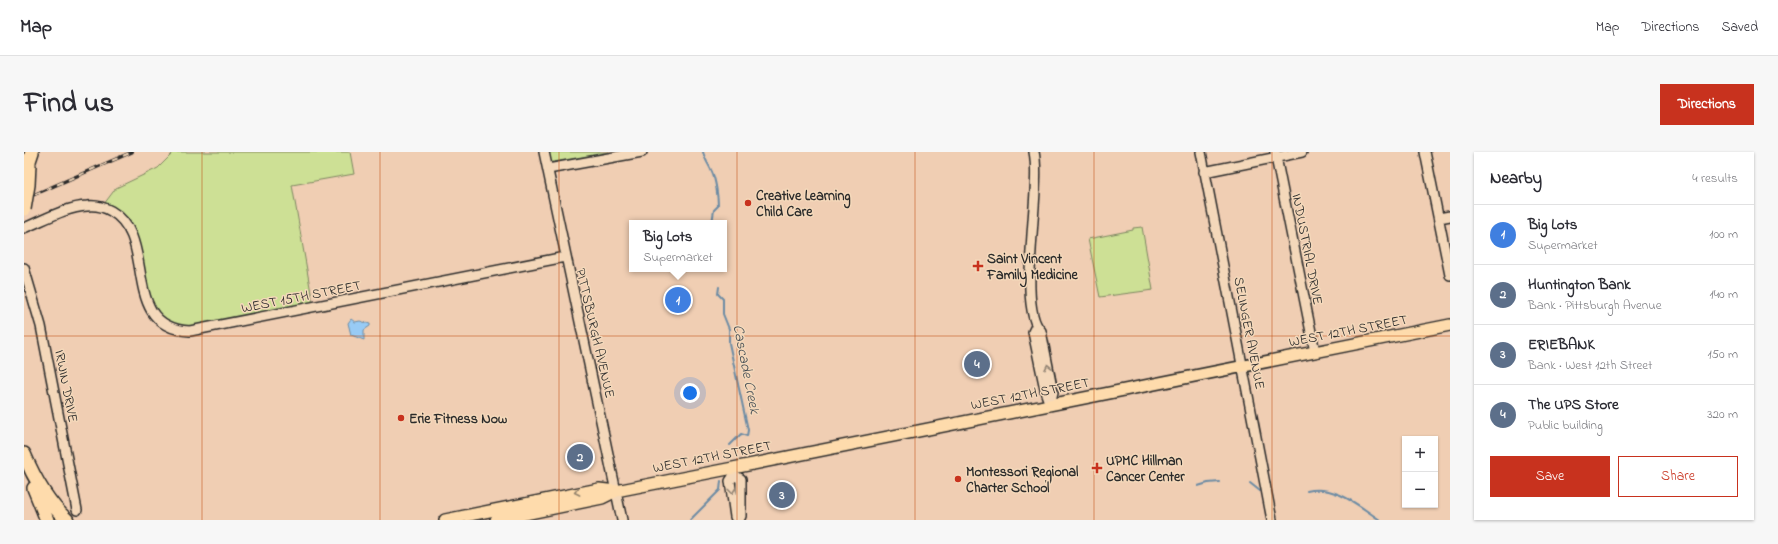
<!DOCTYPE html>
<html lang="en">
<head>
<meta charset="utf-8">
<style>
	:root { --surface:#fff; --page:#f7f7f7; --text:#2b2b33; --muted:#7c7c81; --line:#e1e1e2; --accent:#c8321e }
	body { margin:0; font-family:"Indie Flower",sans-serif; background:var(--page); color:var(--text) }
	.controls { position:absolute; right:12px; bottom:12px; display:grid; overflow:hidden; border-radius:0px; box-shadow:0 1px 3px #0004 }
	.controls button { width:36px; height:36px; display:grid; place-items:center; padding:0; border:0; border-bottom:1px solid var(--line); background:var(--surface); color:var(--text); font:20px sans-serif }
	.you { position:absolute; left:666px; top:241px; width:14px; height:14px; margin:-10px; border:3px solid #fff; border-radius:50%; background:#1a73e8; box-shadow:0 0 0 6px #1a73e833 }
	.badge { display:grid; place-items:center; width:26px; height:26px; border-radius:50%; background:var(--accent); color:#fff; font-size:13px; font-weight:700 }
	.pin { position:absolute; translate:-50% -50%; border:2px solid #fff; box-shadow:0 1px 4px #0006 }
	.popup { position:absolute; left:605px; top:68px; width:98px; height:52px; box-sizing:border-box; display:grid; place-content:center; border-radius:0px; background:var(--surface); filter:drop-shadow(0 1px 3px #0005); font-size:13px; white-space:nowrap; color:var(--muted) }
	.popup b { font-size:15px; color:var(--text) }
	.popup::after { content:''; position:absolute; left:50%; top:100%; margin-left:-8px; border:8px solid transparent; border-top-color:var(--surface) }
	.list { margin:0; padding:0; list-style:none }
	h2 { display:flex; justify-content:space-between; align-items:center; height:52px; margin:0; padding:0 16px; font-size:17px }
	h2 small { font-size:13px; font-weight:400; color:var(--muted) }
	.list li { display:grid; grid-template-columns:26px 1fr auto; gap:12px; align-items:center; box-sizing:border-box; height:60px; padding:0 16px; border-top:1px solid var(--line) }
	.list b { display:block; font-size:15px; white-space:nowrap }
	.list p { margin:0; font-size:13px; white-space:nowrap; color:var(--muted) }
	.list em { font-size:13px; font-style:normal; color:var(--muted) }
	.actions { display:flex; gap:8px; padding:12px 16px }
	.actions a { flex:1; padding:9px 0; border:1px solid var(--accent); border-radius:0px; text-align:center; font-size:14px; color:var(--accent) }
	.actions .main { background:var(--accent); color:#fff }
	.map { position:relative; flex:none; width:1426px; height:368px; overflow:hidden; border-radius:0px }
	header { display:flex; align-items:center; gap:24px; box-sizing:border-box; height:56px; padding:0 20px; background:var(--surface); border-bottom:1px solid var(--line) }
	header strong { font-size:19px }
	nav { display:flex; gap:22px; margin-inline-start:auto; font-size:14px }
	.intro { display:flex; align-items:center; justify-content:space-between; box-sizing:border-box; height:96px; padding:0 24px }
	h1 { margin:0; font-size:28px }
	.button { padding:10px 18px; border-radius:0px; background:var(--accent); color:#fff; font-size:14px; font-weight:700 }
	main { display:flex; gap:24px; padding:0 24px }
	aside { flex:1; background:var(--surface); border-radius:0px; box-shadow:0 1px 3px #0004 }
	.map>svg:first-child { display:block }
	.grass { fill:#cde095; stroke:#7c8660 }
	.water { fill:#98cbf5; stroke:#6c8ba4 }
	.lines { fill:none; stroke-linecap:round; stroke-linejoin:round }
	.stream { stroke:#6c8ba4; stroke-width:2 }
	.minor-casing { stroke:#2b2b2b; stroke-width:12 }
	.major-casing { stroke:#2b2b2b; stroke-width:14 }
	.highway-casing { stroke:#2b2b2b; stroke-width:16 }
	.minor { stroke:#f4d8ba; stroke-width:9 }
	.major { stroke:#fedbac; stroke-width:11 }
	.highway { stroke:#fedbac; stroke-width:13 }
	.rail-casing { stroke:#2b2b2b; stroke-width:3.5 }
	.rail { stroke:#f4d8ba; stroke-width:2; stroke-dasharray:6; stroke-linecap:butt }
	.highway-bridge-casing { stroke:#2b2b2b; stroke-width:16; stroke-linecap:butt }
	.highway-bridge { stroke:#fedbac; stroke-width:13 }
	.oneway { stroke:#908272 }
	.oneway2 { stroke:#94836c }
	.grid { fill:none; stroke:#c25012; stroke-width:1; stroke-opacity:0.55 }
	.poi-dot { fill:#c8321e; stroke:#f4d8ba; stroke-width:1.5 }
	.labels { text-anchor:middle; stroke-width:3; stroke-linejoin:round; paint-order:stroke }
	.poi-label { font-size:14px; font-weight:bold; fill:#2b2b2b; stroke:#f4d8ba; text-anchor:start }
	.street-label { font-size:14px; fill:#2b2b2b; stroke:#f4d8ba }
	.water-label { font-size:15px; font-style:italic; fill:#414b53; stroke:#f4d8ba }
</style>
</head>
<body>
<header>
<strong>Map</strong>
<nav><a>Map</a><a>Directions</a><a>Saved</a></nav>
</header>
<div class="intro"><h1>Find us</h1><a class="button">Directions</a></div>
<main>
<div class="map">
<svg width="1426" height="368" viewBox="0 0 1426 368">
	<rect width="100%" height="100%" fill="#f0ceb3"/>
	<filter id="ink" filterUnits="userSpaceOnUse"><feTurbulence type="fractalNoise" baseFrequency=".025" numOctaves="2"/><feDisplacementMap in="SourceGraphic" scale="8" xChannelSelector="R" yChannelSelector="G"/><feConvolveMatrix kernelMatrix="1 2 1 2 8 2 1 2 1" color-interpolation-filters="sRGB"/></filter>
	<g filter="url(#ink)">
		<path class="grass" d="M150,0H326L330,22L268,33L289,152L175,175L152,174L133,161L126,151L109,79C103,65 93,59 80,52L92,36L134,16Z
			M522,0H585L524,11Z
			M1118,75L1129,138L1076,145L1064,87L1109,78V76Z"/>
		<path class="water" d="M327,167L331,170L336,169L346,172V174L340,178V188L327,183L324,171Z"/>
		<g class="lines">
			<path class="stream" d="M679,0C681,8 685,13 688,20C692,29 694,45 694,54L690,58L688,71
				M695,135L694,142L699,147V162L705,177V191L724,278L723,284L717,282L706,293
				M1226,331L1236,339
				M1174,334L1184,331L1196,330
				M1283,339C1310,332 1335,354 1356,368
				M666,368L696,338L697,329"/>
			<g class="minor-casing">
				<path id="minor" d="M520,0L598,368
					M1010,0C1018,37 992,156 1017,179L1029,240L1026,253
					M1177,0L1248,368
					M1251,0L1291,200
					M1401,0L1426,123
					M524,17L618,0
					M1180,20L1278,0
					M1415,66L1426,64
					M0,76C20,68 42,55 63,54C72,53 80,55 87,59C135,86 94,175 166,179L541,105
					M0,116L17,174L53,358
					M1012,174L1009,180L1022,242L1026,253
					M714,368L711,365L706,329L710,323L717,327V364L715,368"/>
			</g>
			<g class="major-casing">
				<path id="major" d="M421,368L575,337L592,339L709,316L1426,173
					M472,368L578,346L592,339"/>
			</g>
			<g class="highway-casing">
				<path id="highway" d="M1,21L8,0
					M0,302C10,326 23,350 43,368
					M10,336L23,368"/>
			</g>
			<use href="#minor" class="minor"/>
			<use href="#major" class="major"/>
			<use href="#highway" class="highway"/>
			<g class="rail-casing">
				<path id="rail" d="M0,47L108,0"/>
			</g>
			<use href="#rail" class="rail"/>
			<g class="highway-bridge-casing">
				<path id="highway-bridge" d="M0,57L4,33L5,12"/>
			</g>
			<use href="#highway-bridge" class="highway-bridge"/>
		</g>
		<defs><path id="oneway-chevron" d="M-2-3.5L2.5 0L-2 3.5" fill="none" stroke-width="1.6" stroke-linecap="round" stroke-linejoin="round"/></defs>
		<g class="oneway">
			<use href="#oneway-chevron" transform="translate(1024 215) rotate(-102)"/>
			<use href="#oneway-chevron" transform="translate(708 339) rotate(83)"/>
		</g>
		<use class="oneway2" href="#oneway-chevron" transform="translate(553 340) rotate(169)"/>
	</g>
	<path class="grid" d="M178,0V368M356,0V368M535,0V368M713,0V368M891,0V368M1070,0V368M1248,0V368M0,184H1426"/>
	<g class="poi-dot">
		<circle cx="724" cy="51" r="4"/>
		<path d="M952 108h4v4h4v4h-4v4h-4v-4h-4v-4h4z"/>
		<circle cx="377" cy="266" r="4"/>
		<path d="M1071 310h4v4h4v4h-4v4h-4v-4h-4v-4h4z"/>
		<circle cx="934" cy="327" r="4"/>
	</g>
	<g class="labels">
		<g class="poi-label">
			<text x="732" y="48">Creative Learning<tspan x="732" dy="16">Child Care</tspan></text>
			<text x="963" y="111">Saint Vincent<tspan x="963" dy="16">Family Medicine</tspan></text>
			<text x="385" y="271">Erie Fitness Now</text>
			<text x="1082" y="313">UPMC Hillman<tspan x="1082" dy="16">Cancer Center</tspan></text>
			<text x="942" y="324">Montessori Regional<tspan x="942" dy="16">Charter School</tspan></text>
		</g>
		<g class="street-label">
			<text transform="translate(1284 97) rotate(79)" y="5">INDUSTRIAL DRIVE</text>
			<text transform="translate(277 144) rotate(-11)" y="5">WEST 15TH STREET</text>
			<text transform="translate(1324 178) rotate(-11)" y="5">WEST 12TH STREET</text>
			<text transform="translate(572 181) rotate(77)" y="5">PITTSBURGH AVENUE</text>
			<text transform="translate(1226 181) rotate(79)" y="5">SELINGER AVENUE</text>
			<text transform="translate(43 234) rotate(79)" y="5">IRWIN DRIVE</text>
			<text transform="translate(1006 241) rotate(-11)" y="5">WEST 12TH STREET</text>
			<text transform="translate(688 304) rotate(-11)" y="5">WEST 12TH STREET</text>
		</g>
		<g class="water-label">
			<text transform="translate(723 217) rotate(79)" y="5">Cascade Creek</text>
		</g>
	</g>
</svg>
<div class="controls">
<button>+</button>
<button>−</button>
</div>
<div class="you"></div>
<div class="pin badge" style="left:654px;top:148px;background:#3f7fe0">1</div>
<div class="popup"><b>Big Lots</b>Supermarket</div>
<div class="pin badge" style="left:556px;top:305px;background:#5c6f8a">2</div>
<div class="pin badge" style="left:758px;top:343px;background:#5c6f8a">3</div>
<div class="pin badge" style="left:953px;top:212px;background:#5c6f8a">4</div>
</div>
<aside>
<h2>Nearby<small>4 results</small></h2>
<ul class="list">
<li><span class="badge" style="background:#3f7fe0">1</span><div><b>Big Lots</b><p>Supermarket</p></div><em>100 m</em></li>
<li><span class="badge" style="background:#5c6f8a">2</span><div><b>Huntington Bank</b><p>Bank · Pittsburgh Avenue</p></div><em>140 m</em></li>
<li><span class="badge" style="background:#5c6f8a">3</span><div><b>ERIEBANK</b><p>Bank · West 12th Street</p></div><em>150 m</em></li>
<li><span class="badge" style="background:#5c6f8a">4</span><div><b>The UPS Store</b><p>Public building</p></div><em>320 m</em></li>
</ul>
<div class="actions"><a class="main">Save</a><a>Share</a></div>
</aside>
</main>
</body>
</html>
